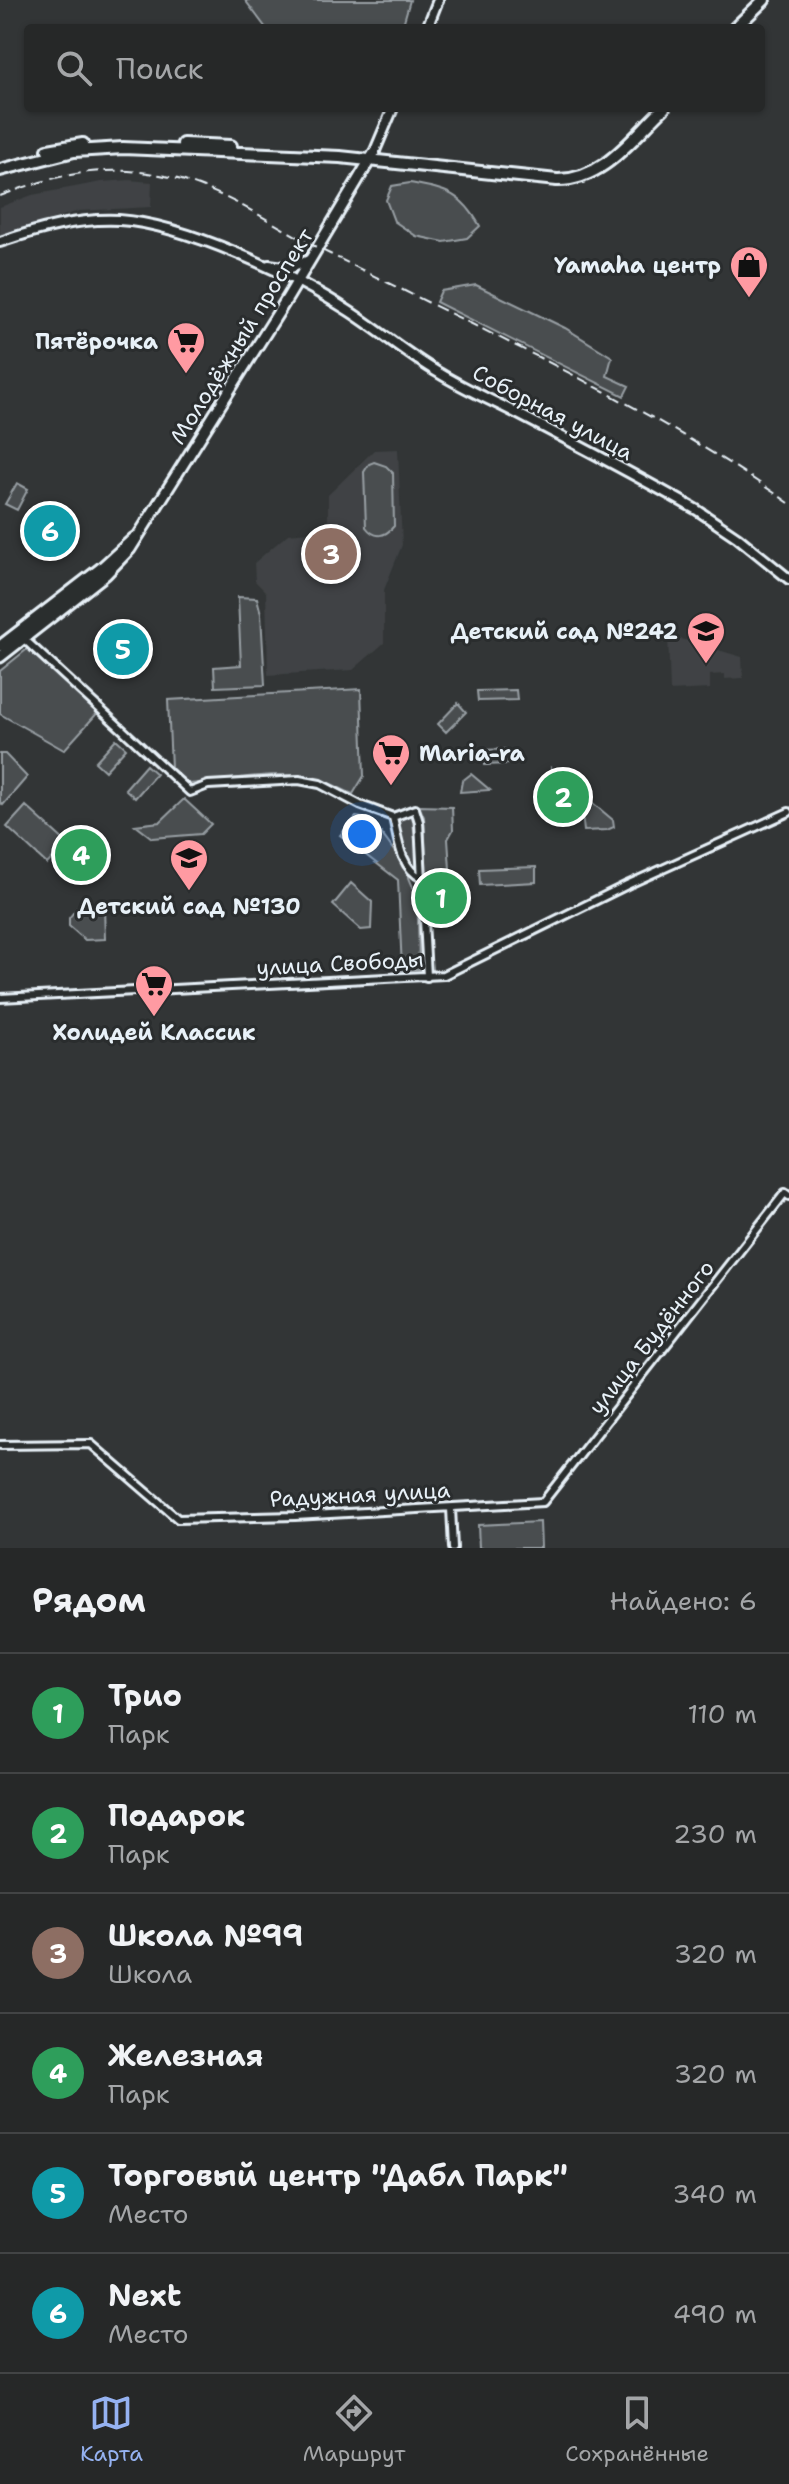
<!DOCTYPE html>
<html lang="ru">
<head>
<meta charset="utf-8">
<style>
	:root { --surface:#262828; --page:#323434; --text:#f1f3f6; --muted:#a4a6a8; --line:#424445; --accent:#95b2f1 }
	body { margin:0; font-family:"Shantell Sans",sans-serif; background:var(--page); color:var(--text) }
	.you { position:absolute; left:362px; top:834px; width:28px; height:28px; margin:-20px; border:6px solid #fff; border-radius:50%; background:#1a73e8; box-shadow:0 0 0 12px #1a73e833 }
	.badge { display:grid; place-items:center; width:52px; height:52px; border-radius:50%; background:var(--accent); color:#fff; font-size:26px; font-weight:700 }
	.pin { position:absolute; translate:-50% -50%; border:4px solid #fff; box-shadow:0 2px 8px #0006 }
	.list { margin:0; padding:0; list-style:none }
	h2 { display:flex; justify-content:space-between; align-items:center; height:104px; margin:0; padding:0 32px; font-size:34px }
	h2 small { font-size:26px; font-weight:400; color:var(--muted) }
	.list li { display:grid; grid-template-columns:52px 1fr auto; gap:24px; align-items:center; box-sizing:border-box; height:120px; padding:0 32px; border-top:2px solid var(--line) }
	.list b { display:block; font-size:30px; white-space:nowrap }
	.list p { margin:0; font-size:26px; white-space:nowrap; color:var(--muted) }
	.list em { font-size:26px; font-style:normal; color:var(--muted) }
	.icon { flex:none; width:44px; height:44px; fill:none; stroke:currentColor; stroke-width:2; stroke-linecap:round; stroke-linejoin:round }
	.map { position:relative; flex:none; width:789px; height:1548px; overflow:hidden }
	.search { position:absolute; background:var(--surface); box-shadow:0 2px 6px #0004; left:24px; right:24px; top:24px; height:88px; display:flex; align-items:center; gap:20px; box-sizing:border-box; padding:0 28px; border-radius:8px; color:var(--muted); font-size:30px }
	.sheet { height:824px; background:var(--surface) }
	nav { display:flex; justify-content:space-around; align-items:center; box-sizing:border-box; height:112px; border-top:2px solid var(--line); background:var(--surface); font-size:22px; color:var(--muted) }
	nav a { display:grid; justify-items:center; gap:4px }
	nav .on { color:var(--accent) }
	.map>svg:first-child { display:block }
	.built { fill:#3f4244 }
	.green { fill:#494d4f; stroke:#989fa4; stroke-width:2 }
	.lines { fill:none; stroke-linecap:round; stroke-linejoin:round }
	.minor-casing { stroke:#e8f1f8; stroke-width:12 }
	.tertiary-casing { stroke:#e8f1f8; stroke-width:14 }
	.secondary-casing { stroke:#e8f1f8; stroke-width:15 }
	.primary-casing { stroke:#e8f1f8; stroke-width:16 }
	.minor { stroke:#2a2d2e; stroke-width:6 }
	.tertiary { stroke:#2a2d2e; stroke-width:8 }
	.secondary { stroke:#2a2d2e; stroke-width:9 }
	.primary { stroke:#2a2d2e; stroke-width:10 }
	.rail { stroke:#e8f1f8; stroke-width:2; stroke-dasharray:12 6; stroke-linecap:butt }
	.labels { text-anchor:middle; stroke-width:6; stroke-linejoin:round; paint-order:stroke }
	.poi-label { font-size:22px; font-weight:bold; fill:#e8f1f8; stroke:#2a2d2e; text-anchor:end }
	.street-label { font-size:22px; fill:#e8f1f8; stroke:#2a2d2e }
</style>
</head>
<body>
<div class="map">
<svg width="789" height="1548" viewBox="0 0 789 1548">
	<rect width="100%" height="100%" fill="#323536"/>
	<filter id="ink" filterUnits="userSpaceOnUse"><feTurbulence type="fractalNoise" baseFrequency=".0125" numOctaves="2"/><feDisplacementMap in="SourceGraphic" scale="16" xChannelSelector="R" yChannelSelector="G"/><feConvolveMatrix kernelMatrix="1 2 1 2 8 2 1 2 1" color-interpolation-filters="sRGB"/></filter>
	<g filter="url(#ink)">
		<path class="built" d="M129,180L152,182L151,207L79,211L0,235V207L32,195L101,182Z
			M398,449L402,545L384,590V643L353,670L268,675L266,592L255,581L254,563L288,534L328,530V495L374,450Z
			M668,635L742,657L743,678L725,679V674L710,675V689L670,691Z"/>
		<path class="green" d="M245,0H410L402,28H266Z
			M410,183C446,190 461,192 480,226L467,238L444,242L416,236L394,221L386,200L392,186Z
			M476,285L565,328L612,357L607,376L629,386L624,396L436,302L441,291Z
			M374,462L386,466L393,473L394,526C385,537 375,539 366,527L364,472L369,464Z
			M17,483L28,489L17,510L5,504Z
			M238,597L257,598L261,614L265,685L215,687L214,667L241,665Z
			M31,646L101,709L64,750L0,714V671Z
			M361,689L364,776L353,794C343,790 333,784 323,781C282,768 231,780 189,784L171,768L168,700Z
			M516,690L517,700L478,701L477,691Z
			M458,703L466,712L446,732L438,724Z
			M116,739L126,748L105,771L95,762Z
			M507,749L508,764L485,765L484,750Z
			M0,754H5L27,777L3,805L0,802Z
			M146,765L156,774L135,798L125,789Z
			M551,768L613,820L614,827L607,830L584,831L581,806L539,808V788L552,787Z
			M471,774L490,790L460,792L462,781Z
			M184,799L211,824L201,834L152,838L135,825L160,822Z
			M26,806L67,843L47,864L7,827Z
			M419,806L452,807L453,830L448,839L450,869L432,882L427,883L424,817Z
			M412,813L419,874L412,871L401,844L397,822L402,815Z
			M356,817L370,819C388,842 407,865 415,894C420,917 418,945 419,969L402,970L398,880L340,835Z
			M78,837L96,850L98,860L56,867Z
			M536,867V882L480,885L479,869Z
			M351,883L372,902L371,929L361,930L333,905Z
			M444,892L445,905L457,906L458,911L430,912L429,905Z
			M104,907L105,939L85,940L69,926V918L77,908Z
			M540,1522L541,1548H479L478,1525Z"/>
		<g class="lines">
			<g class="minor-casing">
				<path id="minor" d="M23,638L190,792L208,785L299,780L320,784L360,805L393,817L415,809L419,822L427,977
					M393,817C398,839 400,868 422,878
					M0,998L444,975L627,885L789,812
					M0,1445L91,1444L178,1519L295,1516L543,1502L785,1193L789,1196
					M451,1508L453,1548"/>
			</g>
			<g class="tertiary-casing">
				<path id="tertiary" d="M427,28L438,0
					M374,153L393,108
					M0,242C38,229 78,218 119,220C184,224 294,275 349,311C380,331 408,355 439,373C465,389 493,401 520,415C580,446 639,477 697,510L737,537L789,579
					M269,265L291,268L309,260"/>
			</g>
			<g class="secondary-casing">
				<path id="secondary" d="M0,646L101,568L134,538
					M0,657L106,574L130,549L288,297L374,153"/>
			</g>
			<g class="primary-casing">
				<path id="primary" d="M735,28L764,0
					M183,144L231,146
					M48,150L83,144
					M0,170L74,151L123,148L340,157L557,180C603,181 633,137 664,108"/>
			</g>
			<use href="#minor" class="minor"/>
			<use href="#tertiary" class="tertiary"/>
			<use href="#secondary" class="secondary"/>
			<use href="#primary" class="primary"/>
			<path class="rail" d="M0,196C55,175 101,164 160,175C221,186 275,227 330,254C485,332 646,403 789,503"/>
		</g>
	</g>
	<defs>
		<g id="shop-pin" transform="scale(2)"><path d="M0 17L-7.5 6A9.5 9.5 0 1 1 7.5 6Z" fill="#ff9aa2" stroke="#2a2d2e"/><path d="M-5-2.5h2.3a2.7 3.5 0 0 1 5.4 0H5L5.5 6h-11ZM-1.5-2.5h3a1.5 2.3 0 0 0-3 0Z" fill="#111"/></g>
		<g id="supermarket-pin" transform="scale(2)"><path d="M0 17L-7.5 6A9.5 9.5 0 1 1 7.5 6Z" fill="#ff9aa2" stroke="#2a2d2e"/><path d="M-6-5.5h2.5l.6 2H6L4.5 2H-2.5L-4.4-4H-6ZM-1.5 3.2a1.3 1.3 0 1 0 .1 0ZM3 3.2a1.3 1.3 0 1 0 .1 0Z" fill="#111"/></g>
		<g id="school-pin" transform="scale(2)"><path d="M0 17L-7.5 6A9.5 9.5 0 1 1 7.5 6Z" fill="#ff9aa2" stroke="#2a2d2e"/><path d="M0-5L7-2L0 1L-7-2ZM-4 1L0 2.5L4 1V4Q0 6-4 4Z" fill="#111"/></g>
	</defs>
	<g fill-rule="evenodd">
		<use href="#shop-pin" x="749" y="265"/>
		<use href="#supermarket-pin" x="186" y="341"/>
		<use href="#school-pin" x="706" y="631"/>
		<use href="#supermarket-pin" x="391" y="753"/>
		<use href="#school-pin" x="189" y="858"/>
		<use href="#supermarket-pin" x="154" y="984"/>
	</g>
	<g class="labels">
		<g class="poi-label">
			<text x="721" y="273">Yamaha центр</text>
			<text x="158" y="349">Пятёрочка</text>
			<text x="678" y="639">Детский сад №242</text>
			<text x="419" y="761" text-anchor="start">Maria-ra</text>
			<text x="189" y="914" text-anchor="middle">Детский сад №130</text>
			<text x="154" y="1040" text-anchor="middle">Холидей Классик</text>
		</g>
		<g class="street-label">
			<text transform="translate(241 336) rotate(-58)" y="8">Молодёжный проспект</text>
			<text transform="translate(553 412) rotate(28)" y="8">Соборная улица</text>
			<text transform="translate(340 963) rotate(-3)" y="8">улица Свободы</text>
			<text transform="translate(651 1337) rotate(-52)" y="8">улица Будённого</text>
			<text transform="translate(360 1494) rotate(-3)" y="8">Радужная улица</text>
		</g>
	</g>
</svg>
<div class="you"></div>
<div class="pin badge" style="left:441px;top:898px;background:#2e9e5b">1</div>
<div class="pin badge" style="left:563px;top:797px;background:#2e9e5b">2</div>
<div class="pin badge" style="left:331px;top:554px;background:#8d6e63">3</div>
<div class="pin badge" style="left:81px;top:855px;background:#2e9e5b">4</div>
<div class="pin badge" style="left:123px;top:649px;background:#0f9aa8">5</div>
<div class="pin badge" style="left:50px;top:531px;background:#0f9aa8">6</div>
<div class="search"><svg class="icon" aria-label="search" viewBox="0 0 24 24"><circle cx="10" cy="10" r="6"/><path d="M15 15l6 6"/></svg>Поиск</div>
</div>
<section class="sheet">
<h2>Рядом<small>Найдено: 6</small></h2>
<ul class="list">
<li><span class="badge" style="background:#2e9e5b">1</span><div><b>Трио</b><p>Парк</p></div><em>110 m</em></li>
<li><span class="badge" style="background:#2e9e5b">2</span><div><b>Подарок</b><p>Парк</p></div><em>230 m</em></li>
<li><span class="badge" style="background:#8d6e63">3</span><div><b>Школа №99</b><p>Школа</p></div><em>320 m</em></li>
<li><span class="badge" style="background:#2e9e5b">4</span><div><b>Железная</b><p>Парк</p></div><em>320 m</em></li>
<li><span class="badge" style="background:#0f9aa8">5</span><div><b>Торговый центр &quot;Дабл Парк&quot;</b><p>Место</p></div><em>340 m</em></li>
<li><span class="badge" style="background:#0f9aa8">6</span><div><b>Next</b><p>Место</p></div><em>490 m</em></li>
</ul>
</section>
<nav>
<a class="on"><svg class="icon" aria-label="map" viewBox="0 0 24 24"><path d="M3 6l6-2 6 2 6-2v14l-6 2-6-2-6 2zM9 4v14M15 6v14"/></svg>Карта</a>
<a><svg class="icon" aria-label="directions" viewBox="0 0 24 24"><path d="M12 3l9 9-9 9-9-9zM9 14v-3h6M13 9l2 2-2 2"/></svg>Маршрут</a>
<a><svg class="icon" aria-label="saved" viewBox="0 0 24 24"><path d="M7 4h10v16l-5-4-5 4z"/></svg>Сохранённые</a>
</nav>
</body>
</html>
